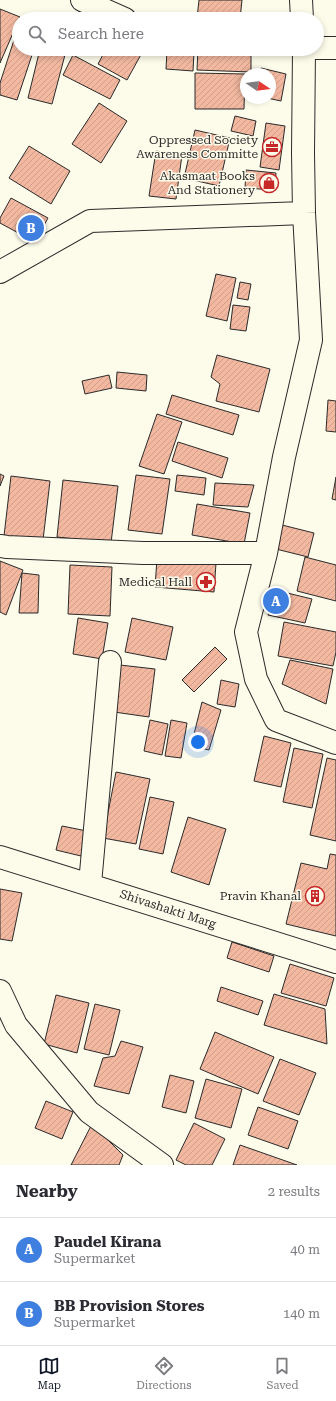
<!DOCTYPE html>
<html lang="en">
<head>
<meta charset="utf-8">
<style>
	:root { --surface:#fff; --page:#f7f7f7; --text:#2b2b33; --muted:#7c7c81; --line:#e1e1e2; --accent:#111827 }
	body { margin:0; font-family:"Roboto Serif",serif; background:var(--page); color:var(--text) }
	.compass { position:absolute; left:240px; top:68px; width:36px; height:36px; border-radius:50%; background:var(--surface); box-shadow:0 2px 6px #0003; rotate:103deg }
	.you { position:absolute; left:198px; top:742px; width:14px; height:14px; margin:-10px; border:3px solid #fff; border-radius:50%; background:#1a73e8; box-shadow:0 0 0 6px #1a73e833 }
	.badge { display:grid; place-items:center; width:26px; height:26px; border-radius:50%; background:var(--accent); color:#fff; font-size:13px; font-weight:700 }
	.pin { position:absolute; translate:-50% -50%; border:2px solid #fff; box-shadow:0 1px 4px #0006 }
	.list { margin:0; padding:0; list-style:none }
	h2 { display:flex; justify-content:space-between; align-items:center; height:52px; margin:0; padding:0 16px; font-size:17px }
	h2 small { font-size:13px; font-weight:400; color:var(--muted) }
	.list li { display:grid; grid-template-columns:26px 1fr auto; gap:12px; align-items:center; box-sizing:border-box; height:64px; padding:0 16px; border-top:1px solid var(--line) }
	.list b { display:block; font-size:15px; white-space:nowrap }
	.list p { margin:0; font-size:13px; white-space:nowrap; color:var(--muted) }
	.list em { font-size:13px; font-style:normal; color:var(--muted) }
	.icon { flex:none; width:22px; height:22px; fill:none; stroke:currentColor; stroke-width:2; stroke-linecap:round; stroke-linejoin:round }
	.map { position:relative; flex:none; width:336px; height:1165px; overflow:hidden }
	.search { position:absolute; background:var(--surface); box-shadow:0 2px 6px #0003; left:12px; right:12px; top:12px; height:44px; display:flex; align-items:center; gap:10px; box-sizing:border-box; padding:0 14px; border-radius:22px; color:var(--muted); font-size:15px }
	.sheet { height:180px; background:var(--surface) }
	nav { display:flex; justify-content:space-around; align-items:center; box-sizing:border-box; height:56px; border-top:1px solid var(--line); background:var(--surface); font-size:11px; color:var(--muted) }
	nav a { display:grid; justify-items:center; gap:2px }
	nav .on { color:var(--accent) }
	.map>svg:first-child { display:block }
	.building { fill:url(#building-hatch); stroke:#2b2b2b }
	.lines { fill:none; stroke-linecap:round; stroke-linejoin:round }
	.street-casing { stroke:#2b2b2b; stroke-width:24 }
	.street { stroke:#fdfbea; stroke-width:22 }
	.labels { text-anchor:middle; stroke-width:3; stroke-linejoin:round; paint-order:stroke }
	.poi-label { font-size:12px; fill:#2b2b2b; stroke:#fdfbea; text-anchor:end }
	.street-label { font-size:12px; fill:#2b2b2b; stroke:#fdfbea }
</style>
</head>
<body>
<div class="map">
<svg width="336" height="1165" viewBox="0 0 336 1165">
	<defs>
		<pattern id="building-hatch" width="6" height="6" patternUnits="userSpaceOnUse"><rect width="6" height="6" fill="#f2b8a0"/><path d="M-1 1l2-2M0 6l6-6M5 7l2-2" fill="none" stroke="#d09e8a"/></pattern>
	</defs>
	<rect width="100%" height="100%" fill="#fdfbea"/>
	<path class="building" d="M199,0H242L240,19L197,18Z
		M81,5L105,19H77Z
		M0,9L20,17L0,63Z
		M14,40L19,41V49H34L17,100L0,95V83Z
		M40,49H59L66,51L52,104L28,98Z
		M106,49H144L127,80L98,64Z
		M198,49H251V72L197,70Z
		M167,50L194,52L193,71L166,69Z
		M73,55L120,80L110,99L63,75Z
		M261,68L286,74L281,101L267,98H270V74H260Z
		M195,73L245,74L244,109H195Z
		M99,103L127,121L101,163L72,144Z
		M235,116L256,121L253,136L231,131Z
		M266,123L285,126L279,170L260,167Z
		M195,130L230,138L219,186L184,178Z
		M29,146L70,171L51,204L9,178Z
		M156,151L182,155L176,199L149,196Z
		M246,170L276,173L275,190L245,188Z
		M11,198L48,218L35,242L0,223V218Z
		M216,274L236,278L227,321L206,316Z
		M240,282L251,284L248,300L237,298Z
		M233,305L250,307L246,331L230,329Z
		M217,355L270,369L259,412L216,401L220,384L211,377Z
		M117,372L147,375L146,391L116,388Z
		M109,375L112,388L85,394L82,381Z
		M172,395L239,415L233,435L166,414Z
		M328,400L336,401V432L326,431Z
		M157,414L182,422L164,474L139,466Z
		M178,442L228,458L222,478L172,461Z
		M0,474L4,476L0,486Z
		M136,475L170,479L162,534L128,530Z
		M177,475L206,478L204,495L175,491Z
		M11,476L50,481L43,540L4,536Z
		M336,477V500L332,499Z
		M63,480L118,486L111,543L57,537Z
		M215,483L254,485L248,507L213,505Z
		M197,504L250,513L244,544L192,535Z
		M282,525L314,533L308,557L276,549Z
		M305,557L336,565V601L297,591Z
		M157,559L216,563L214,592L155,587Z
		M0,561L23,570L6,615L0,612Z
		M70,565L112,567L110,616L68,614Z
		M22,573L39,575L38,613H19Z
		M275,590L312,599L305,623L268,615Z
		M78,618L108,623L102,659L73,654Z
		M132,618L173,627L166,660L125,652Z
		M284,622L336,632V652L333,666L278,656Z
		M215,647L227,659L194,692L182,680Z
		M290,660L333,669L326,704L282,684Z
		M120,665L155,669L149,717L114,712Z
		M221,680L239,684L235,707L217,704Z
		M202,702L221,710L209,750L191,746Z
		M150,720L168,724L162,755L144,751Z
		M171,720L187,723L181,758L165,756Z
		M264,736L291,743L281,787L254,781Z
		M294,748L323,754L312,808L283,802Z
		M327,758L336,760V841L310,835Z
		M116,772L150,779L136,844L103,838Z
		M150,797L174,802L163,854L139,849Z
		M188,817L226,829L209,885L171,872Z
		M62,826L87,831L81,856L56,850Z
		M330,854L336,855V936L286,924L301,863L327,869Z
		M0,889L22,893L12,941L0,939Z
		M232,942L274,956L269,972L227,958Z
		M290,964L334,978L326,1006L281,993Z
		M221,987L263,1001L258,1015L217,1001Z
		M274,994L325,1009L327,1044L264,1025Z
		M56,995L89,1003L77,1053L44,1044Z
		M95,1004L120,1010L109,1055L84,1049Z
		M215,1032L274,1057L258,1094L200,1069Z
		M121,1041L143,1047L129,1094L94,1086L103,1058L115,1056Z
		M280,1059L316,1073L299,1115L263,1101Z
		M170,1075L194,1081L186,1113L162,1107Z
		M206,1079L242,1089L231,1128L195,1118Z
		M46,1101L73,1112L62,1139L35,1128Z
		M258,1107L298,1121L288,1149L248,1135Z
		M194,1123L225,1139L212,1165H186L176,1160Z
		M92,1124L123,1155L119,1165H71Z
		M240,1145L297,1165H233Z"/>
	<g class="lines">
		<g class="street-casing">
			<path id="street" d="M82,0L125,19
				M301,0L302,19
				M317,48H336
				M304,49L303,153L304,213L311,340L284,457L266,553L246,632L256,679L276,720L336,743
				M0,272L90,221L304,213
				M0,546L7,547L143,553H266
				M0,857L336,962
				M90,884L110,662
				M0,991L16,1025L89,1112L162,1165"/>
		</g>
		<use href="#street" class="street"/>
	</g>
	<defs>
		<g id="office-ring" transform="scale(1)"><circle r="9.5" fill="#fdfbea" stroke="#c62828" stroke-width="1.5"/><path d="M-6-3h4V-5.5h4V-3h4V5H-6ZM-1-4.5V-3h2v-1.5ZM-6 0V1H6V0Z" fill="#c62828"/></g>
		<g id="shop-ring" transform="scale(1)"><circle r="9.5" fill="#fdfbea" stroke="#c62828" stroke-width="1.5"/><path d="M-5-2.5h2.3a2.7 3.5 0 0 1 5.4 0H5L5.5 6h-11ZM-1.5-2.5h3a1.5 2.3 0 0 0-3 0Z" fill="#c62828"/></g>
		<g id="pharmacy-ring" transform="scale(1)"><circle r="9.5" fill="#fdfbea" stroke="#c62828" stroke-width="1.5"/><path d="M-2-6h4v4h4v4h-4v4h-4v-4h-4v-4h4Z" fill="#c62828"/></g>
		<g id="building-ring" transform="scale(1)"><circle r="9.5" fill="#fdfbea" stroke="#c62828" stroke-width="1.5"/><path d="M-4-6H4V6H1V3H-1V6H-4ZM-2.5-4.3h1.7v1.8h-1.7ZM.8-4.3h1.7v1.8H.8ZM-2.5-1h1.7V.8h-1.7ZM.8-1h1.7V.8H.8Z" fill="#c62828"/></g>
	</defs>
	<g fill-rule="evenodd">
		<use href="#office-ring" x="272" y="147"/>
		<use href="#shop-ring" x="269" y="183"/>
		<use href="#pharmacy-ring" x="206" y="582"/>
		<use href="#building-ring" x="315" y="896"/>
	</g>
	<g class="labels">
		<g class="poi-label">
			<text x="258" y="144">Oppressed Society<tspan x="258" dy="14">Awareness Committe</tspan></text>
			<text x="255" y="180">Akasmaat Books<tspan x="255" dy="14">And Stationery</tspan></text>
			<text x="192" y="586">Medical Hall</text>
			<text x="301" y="900">Pravin Khanal</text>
		</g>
		<g class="street-label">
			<text transform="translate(168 909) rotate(18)" y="4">Shivashakti Marg</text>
		</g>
	</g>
</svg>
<svg class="compass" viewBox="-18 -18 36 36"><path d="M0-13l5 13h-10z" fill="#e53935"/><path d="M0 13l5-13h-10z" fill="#7c7c81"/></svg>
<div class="you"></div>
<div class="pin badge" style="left:276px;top:601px;background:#3f7fe0">A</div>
<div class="pin badge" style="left:31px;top:228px;background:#3f7fe0">B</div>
<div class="search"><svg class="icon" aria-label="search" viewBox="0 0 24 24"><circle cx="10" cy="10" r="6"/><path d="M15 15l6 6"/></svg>Search here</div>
</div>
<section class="sheet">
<h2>Nearby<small>2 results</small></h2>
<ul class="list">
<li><span class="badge" style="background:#3f7fe0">A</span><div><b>Paudel Kirana</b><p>Supermarket</p></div><em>40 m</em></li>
<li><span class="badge" style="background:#3f7fe0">B</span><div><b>BB Provision Stores</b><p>Supermarket</p></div><em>140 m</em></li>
</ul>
</section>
<nav>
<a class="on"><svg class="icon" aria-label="map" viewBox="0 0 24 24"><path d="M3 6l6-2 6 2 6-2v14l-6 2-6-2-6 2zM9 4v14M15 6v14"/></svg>Map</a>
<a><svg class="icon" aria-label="directions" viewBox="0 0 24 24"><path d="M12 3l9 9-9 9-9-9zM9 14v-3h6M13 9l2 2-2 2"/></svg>Directions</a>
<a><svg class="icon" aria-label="saved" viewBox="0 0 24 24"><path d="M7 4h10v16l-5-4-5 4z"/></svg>Saved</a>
</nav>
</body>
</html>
